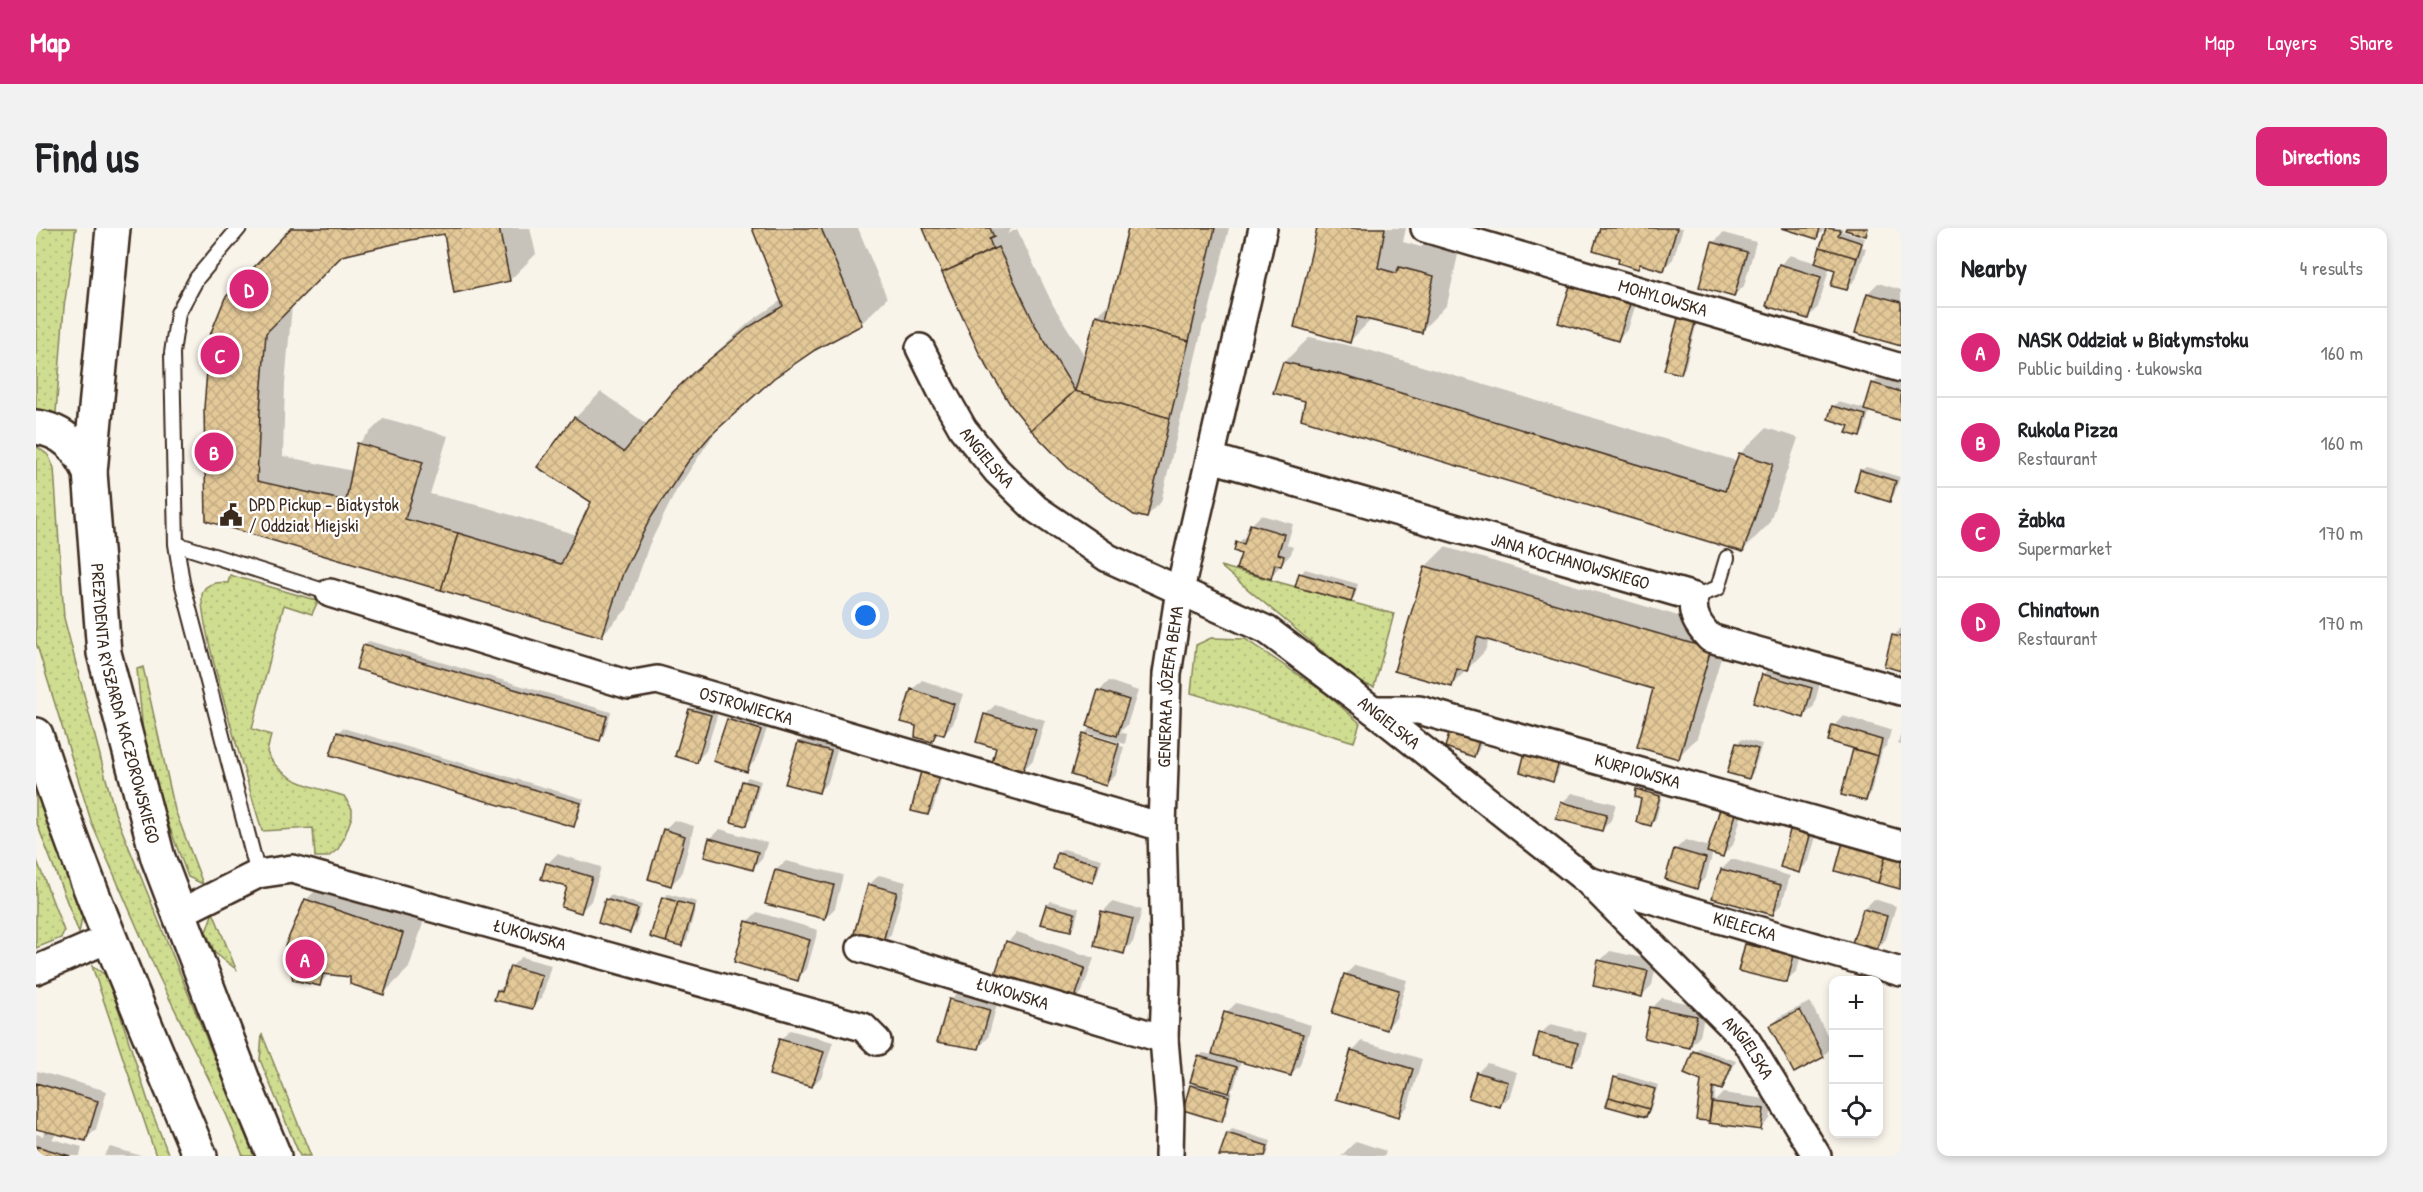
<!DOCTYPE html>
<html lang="en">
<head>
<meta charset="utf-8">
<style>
	:root { --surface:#fff; --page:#f2f2f2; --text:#202124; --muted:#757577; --line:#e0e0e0; --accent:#db2777 }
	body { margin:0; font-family:"Patrick Hand",sans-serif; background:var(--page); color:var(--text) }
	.controls { position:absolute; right:18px; bottom:18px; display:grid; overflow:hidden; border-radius:12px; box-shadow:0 3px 9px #0003 }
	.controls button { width:54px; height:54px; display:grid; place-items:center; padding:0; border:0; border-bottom:2px solid var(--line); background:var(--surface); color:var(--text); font:30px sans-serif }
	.you { position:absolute; left:830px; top:388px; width:21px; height:21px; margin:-15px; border:4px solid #fff; border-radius:50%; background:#1a73e8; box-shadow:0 0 0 9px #1a73e833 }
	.badge { display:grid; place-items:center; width:39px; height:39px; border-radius:50%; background:var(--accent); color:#fff; font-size:20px; font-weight:700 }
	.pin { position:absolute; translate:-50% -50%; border:3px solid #fff; box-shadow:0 2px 6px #0006 }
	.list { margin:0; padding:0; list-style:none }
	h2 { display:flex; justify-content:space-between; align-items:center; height:78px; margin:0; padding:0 24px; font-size:26px }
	h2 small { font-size:20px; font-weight:400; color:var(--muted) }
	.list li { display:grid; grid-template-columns:39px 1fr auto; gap:18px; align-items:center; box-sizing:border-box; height:90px; padding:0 24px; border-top:2px solid var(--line) }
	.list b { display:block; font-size:22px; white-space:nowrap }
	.list p { margin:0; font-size:20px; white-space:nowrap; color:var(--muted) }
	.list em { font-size:20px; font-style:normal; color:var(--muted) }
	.icon { flex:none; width:33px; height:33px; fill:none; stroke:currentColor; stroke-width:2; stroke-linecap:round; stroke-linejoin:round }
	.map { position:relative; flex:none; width:1865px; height:928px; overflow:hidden; border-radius:12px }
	header { display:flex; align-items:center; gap:36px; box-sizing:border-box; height:84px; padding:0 30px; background:var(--accent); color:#fff }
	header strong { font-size:28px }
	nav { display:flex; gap:33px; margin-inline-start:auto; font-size:21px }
	.intro { display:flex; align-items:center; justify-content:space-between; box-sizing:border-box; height:144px; padding:0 36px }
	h1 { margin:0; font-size:42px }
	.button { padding:15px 27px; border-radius:12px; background:var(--accent); color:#fff; font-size:21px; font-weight:700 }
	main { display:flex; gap:36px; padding:0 36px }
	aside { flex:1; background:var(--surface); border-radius:12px; box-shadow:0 3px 9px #0003 }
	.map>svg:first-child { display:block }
	.grass { fill:url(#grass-dots); stroke:#858458; stroke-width:1.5 }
	.shadow { fill:#0003 }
	.building { fill:url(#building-cross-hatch); stroke:#3b2a1e; stroke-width:1.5 }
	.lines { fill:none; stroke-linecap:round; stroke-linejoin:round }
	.service-casing { stroke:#3b2a1e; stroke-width:18 }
	.minor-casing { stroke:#3b2a1e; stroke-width:32 }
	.secondary-casing { stroke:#3b2a1e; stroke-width:38 }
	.service { stroke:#fff; stroke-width:14 }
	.minor { stroke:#fff; stroke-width:27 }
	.secondary { stroke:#fff; stroke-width:33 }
	.labels { text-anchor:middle; stroke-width:4.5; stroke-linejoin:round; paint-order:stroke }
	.street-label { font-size:18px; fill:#3b2a1e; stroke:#fff }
	.poi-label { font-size:18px; fill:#3b2a1e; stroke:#fff; text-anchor:start }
</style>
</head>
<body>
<header>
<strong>Map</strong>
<nav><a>Map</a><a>Layers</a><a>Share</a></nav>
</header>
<div class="intro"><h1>Find us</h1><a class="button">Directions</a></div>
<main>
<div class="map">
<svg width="1865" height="928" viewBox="0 0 1865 928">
	<defs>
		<pattern id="grass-dots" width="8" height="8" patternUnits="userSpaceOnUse" patternTransform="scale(1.5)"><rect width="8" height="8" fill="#cfdd91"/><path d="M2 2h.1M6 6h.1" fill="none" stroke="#b3be7d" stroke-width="1.8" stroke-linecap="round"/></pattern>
		<pattern id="building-cross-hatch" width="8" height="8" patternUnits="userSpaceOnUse" patternTransform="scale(1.5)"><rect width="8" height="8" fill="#e3c898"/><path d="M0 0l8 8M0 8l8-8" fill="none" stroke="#c4ac83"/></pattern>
	</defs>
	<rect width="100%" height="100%" fill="#f9f4ea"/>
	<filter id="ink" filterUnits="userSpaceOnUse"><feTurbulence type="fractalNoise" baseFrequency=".0167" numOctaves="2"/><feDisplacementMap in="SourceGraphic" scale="12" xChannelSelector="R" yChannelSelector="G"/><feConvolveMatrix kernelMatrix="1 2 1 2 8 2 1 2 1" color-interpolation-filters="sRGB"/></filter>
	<g filter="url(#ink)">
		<path class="grass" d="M0,0H40L28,79L19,198L0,190Z
			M0,218L12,227L18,240L28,390L79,585L218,928H207L191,888L121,745L56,596L3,424L0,415Z
			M1184,338L1358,386L1338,459L1323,454Z
			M194,347L279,372L281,375L276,386L248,377L216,501L235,507L231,524C244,554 279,559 308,568L316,581V588L308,610L302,621L292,629H279L277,600L226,603C217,570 157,383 167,363C172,354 183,354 192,355Z
			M1175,410L1209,411L1289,465L1324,495L1318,514L1155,465L1160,417Z
			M107,439L139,582L167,656L152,649L125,576L108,515L101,441Z
			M0,563L46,690L43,705L0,593Z
			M0,630L28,703L25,710L0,720Z
			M177,684L200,741L179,725L170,704Z
			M56,738L71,748L75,758L114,879L133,928H120Z
			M226,806L275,928H264L224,832Z"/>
		<path class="shadow" d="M257,0H494L500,26L474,52L409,5L306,26L256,77L249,156L247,228L317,243L323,215L348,190L412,208L394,266L449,279L541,307L557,274L503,238L539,190L565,164L612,197L638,165L665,138L715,93L746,72L718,0H822L851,70L825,96L778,120L737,149L690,191L677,207L640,263L613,317L591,381L566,407L172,291Z
			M889,0H976L971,6L981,1L1017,77L1050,130L1061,87L1075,73L1093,0H1193L1171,92L1167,97L1125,274L1110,289L907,45Z
			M1282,0H1370L1367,14L1385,19L1390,14L1423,22L1411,77L1385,103L1336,91L1314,113Z
			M1566,0H1647L1637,31L1627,41L1606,35L1602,40L1585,29Z
			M1748,0H1790L1780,10Z
			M1792,0H1807L1806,3L1829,10L1826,19L1830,20L1820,51L1810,61L1801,41L1794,38L1782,79L1772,89L1744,37L1754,27L1781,35Z
			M1687,5L1720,14L1708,58L1698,67L1677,15Z
			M1545,49L1603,66L1592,101L1582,111L1535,58Z
			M1842,55L1865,62V116L1821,103L1832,65Z
			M1650,79L1664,83L1649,140L1644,145Z
			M1274,109L1329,121L1701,233L1704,226L1730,200L1762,210L1733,296L1707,322L1271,172L1248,134Z
			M1847,146L1865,152V191L1834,182L1828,203L1824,207L1797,179L1802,174L1829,181L1837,156Z
			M1830,239L1864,249L1858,267L1854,272L1825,243Z
			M1225,287L1257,296L1251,317L1257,319L1255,326L1234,349L1207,325L1202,315L1213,305L1215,297Z
			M1409,319L1693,403L1661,510L1642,529L1619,460L1453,411L1449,423L1415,458L1390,338Z
			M1269,341L1322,356L1319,368L1314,373L1265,346Z
			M1865,400V441L1858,408Z
			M333,413L575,484L568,507L563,511L328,418Z
			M1737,437L1785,451L1778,478L1768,488L1727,447Z
			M886,452L927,466L917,496L907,506L904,504L895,513L882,497L876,462Z
			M1073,453L1102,463L1091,497L1084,504L1091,506L1089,516L1053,505V508L1088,519L1080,546L1070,556L1048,506L1056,498L1063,463Z
			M665,472L684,478L670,523L660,533L655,482Z
			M959,477L1009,492L997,532L987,542L962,519L949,487Z
			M702,482L734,492L720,532L710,542L693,492Z
			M1807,488L1855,502L1851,517L1846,522L1834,567L1830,571L1819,522L1820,520L1798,498Z
			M307,500L548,571L542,592L537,597L302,504Z
			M1449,503L1443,522L1438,527L1411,518Z
			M773,505L804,513L792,554L782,564L763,514Z
			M1865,505V517L1862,516Z
			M1706,511L1726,516L1717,545L1713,549L1701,515Z
			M1527,530L1521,548L1517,552L1485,543Z
			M891,539L907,543L897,581L892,586L887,544Z
			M712,549L725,553L714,592L709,597L708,554Z
			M1606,558L1627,564L1620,591L1615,596L1607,570L1602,562Z
			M1536,565L1580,576L1575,592L1566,602L1526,575Z
			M1711,569L1697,617L1687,627L1677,624L1670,649L1660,659L1631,650L1640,621L1649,612L1674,619Z
			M1785,591L1773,633L1764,643L1746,638Z
			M638,592L658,598L645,647L635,657L628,602Z
			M684,601L731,615L726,631L716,641L674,611Z
			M1027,621L1066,631L1061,648L1057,653L1022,625Z
			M521,626L565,639L555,673L545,683L532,658L511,636Z
			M1696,631L1754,648L1746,676L1736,686L1678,669L1686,641Z
			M750,633L807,647L799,680L789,690L740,642Z
			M296,646L392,679L373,740L347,766L316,748L294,745L283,756L270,672Z
			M843,647L870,654L855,706L845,716L833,657Z
			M632,666L661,674L651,712L646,716L627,670Z
			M574,667L606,677L599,698L594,703L570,672Z
			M1838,671L1860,678L1850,711L1841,721L1818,714L1828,681Z
			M1015,673L1043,680L1039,697L1034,702L1011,678Z
			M1076,674L1106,682L1097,714L1087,724L1067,684Z
			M721,684L782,702L771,741L761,751L711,694Z
			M981,704L1058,730L1046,764L1036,774L972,714Z
			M1720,706L1767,718L1761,743L1751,753L1710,716Z
			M1574,723L1621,733L1616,757L1606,767L1564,733Z
			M485,729L515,737L506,770L496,779L462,763L471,754L476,738Z
			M1319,737L1371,752L1360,790L1350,800L1309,747Z
			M924,762L962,772L952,810L942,820L914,772Z
			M1626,770L1670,779L1664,808L1654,818L1616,780Z
			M1774,774L1797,818L1787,828L1735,798L1745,788Z
			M1200,775L1275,797L1264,837L1254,847L1205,833L1198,859L1194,863H1196L1190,887L1185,892L1155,858L1160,854L1163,829L1167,825L1177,827L1190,785Z
			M1515,796L1551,805L1545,827L1535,837L1499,827L1505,805Z
			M754,802L797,814L786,848L776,858L745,812Z
			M1326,813L1386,831L1372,878L1363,888L1316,823Z
			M1663,820L1700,833L1690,855L1686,860L1680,858L1678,874L1687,865L1737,872L1734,891L1724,901L1675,889L1672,892L1667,852L1658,824Z
			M1451,835L1481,844L1474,868L1464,878L1441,845Z
			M1,843L71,863L60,901L50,911L21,905L16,911L46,919L44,928H0V906L7,908L8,902L0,899Z
			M1584,845L1622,857L1614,883L1609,888L1580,850Z
			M1196,901L1235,913L1231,928H1185L1192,905Z
			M1320,913L1350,923L1348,928H1305Z
			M74,919L106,928H68Z"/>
		<path class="building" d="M255,0H463L474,53L418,65L408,6L375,12L306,28L230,105L224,183L221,253L310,273L321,215L387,234L369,291L422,305L405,362L170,293L168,180L174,107L189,70Z
			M716,0H785L826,97L779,122L738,150L674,208L651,235L614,291L587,345L566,409L405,362L422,305L525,336L555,274L501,239L538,189L588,224L637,164L659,143L713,99L747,78Z
			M887,0H954L958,9L953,11L957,21L906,45Z
			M1092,0H1179L1153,113L1070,90Z
			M1281,0H1349L1342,40L1360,45L1363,39L1398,48L1386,105L1321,89L1314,115L1258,99Z
			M1564,0H1641L1628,43L1604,36L1602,41L1582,35L1583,30L1557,22Z
			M1746,0H1784L1781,11Z
			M1790,0L1804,2L1802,7L1826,15L1821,30L1784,19Z
			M1810,0H1832L1830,8L1809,2Z
			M1676,14L1711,24L1698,69L1663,59Z
			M962,19L999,97L1039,163L995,202L974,176L944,127L906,45Z
			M1784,19L1821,30L1811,62L1795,58L1799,42L1779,35Z
			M1743,36L1785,49L1772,91L1730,78Z
			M1534,58L1594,76L1582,113L1522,95Z
			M1831,65L1865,74V118L1819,105Z
			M1644,83L1661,88L1645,146L1628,142Z
			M1060,87L1153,113L1134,190L1039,163Z
			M1247,134L1302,146L1689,263L1703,225L1737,236L1707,324L1265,191L1269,173L1237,165Z
			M1836,155L1865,164V193L1828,182Z
			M1039,163L1134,190L1111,290L1098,287L1032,240L995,202Z
			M1796,178L1830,187L1824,209L1810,205L1813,198L1792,191Z
			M1824,242L1860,253L1854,274L1818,263Z
			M1214,296L1248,306L1242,326L1248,328L1245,338L1239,336L1235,351L1200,341L1205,326L1198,323L1200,314L1208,316Z
			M1389,338L1675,421L1643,531L1601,519L1617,461L1441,409L1431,444L1421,441L1416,459L1358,443Z
			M1263,345L1319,361L1315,374L1259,359Z
			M1856,407L1865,409V443L1848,438Z
			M327,417L571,488L564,513L320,441Z
			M1726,446L1776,460L1768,490L1717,475Z
			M875,461L918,476L908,507L900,505L896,514L879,509L880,498L865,494Z
			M1062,462L1093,472L1081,508L1051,498Z
			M653,481L675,487L661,535L639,528Z
			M948,486L1000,501L987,543L956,535L960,520L940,514Z
			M691,491L725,502L711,544L677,533Z
			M1416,497L1445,507L1438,529L1409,519Z
			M1796,497L1846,512L1842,528L1792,513Z
			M301,504L545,575L538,599L294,527Z
			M1047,505L1083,516L1070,558L1035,547Z
			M762,514L795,523L783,565L749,556Z
			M1700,515L1722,521L1713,551L1691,545Z
			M1817,521L1842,528L1830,573L1805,567Z
			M1489,524L1523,534L1517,554L1484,544Z
			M885,543L904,548L892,587L875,583Z
			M706,553L721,557L710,598L695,594Z
			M1600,561L1624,568L1615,598L1600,594L1605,571L1599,569Z
			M1525,574L1571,586L1566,603L1520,591Z
			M1686,574L1702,579L1687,629L1671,624Z
			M1756,595L1776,600L1764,645L1744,639Z
			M627,601L649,608L635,658L612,651Z
			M673,610L722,624L717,642L668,629Z
			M1807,614L1850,626L1842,655L1799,643Z
			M1638,621L1670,630L1661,661L1629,651Z
			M1021,625L1062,636L1057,655L1017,641Z
			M1850,626L1865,630L1864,661L1842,655Z
			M510,635L556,649L545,685L525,679L531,659L505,651Z
			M1685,641L1745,657L1737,687L1676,670Z
			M739,642L798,657L789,691L729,676Z
			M832,656L861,664L846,717L817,709Z
			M626,669L642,674L630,714L614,709Z
			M269,671L367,705L348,767L314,756V749L287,746L284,758L257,752L249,718Z
			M569,671L602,681L594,705L562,695Z
			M642,674L658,678L646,718L630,714Z
			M1010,677L1039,685L1035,703L1004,696Z
			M1827,681L1851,688L1841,723L1816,715Z
			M1065,683L1097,691L1088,726L1058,718Z
			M710,693L774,712L762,753L698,734Z
			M970,713L1049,740L1037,776L958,749Z
			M1709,716L1758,727L1751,755L1702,743Z
			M1562,732L1612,743L1606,769L1557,758Z
			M474,738L506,747L497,781L458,772L461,762L466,764Z
			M1308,746L1363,762L1351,802L1296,785Z
			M913,771L954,782L943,821L901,814Z
			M1614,779L1661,788L1654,820L1608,810Z
			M1764,782L1788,829L1758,845L1733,798Z
			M1188,784L1267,806L1255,848L1176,826Z
			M1503,805L1542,815L1536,838L1497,828Z
			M743,811L788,824L776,859L733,847Z
			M1315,822L1377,841L1363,889L1300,871Z
			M1657,823L1696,837L1686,862L1677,859L1673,893L1660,892L1665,853L1648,846Z
			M1162,828L1201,839L1193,865L1154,854Z
			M1440,844L1472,854L1464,879L1432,870Z
			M1578,849L1619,861L1613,881L1573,869Z
			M0,855L62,873L50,913L0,901Z
			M1154,857L1193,868L1186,894L1147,882Z
			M1573,869L1613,881L1610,889L1570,878Z
			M1676,874L1728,881L1725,902L1673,895Z
			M1191,905L1232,918L1229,928H1183Z
			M0,918L34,928H0Z"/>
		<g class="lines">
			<g class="service-casing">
				<path id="service" d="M203,0L161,50L142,85L136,125L140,316L146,354L222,646
					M140,316L294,365
					M1658,369L1682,360L1691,330"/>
			</g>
			<g class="minor-casing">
				<g id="minor">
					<path id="s1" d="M1389,0L1865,140"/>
					<path id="s2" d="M884,120L905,162L927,201L961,243L1000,281L1072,330L1231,402L1337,482L1552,653L1710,812L1781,928"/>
					<path id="s3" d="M1175,230L1658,369C1655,387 1662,397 1674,410L1865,463"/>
					<path id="s4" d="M294,365L593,457L621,452L1126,599"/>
					<path id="s5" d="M1337,482H1383L1865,617"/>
					<path id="s6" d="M1556,654L1865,744"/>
					<path id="s7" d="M144,685L222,646L256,641L827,799L841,813"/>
					<path id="s8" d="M825,720L1128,811"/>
					<path d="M0,742L74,710"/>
					<path id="s9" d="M1133,928L1134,882L1128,811L1130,754L1126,599L1131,446L1144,362L1227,0"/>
				</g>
			</g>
			<g class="secondary-casing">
				<g id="secondary">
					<path id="s10" d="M77,0L54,244L68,425L122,630L209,858L238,928"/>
					<path d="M0,199C28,203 43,220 54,244"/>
					<path d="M0,507C46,651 106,789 164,928"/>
				</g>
			</g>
			<use href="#service" class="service"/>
			<use href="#minor" class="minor"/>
			<use href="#secondary" class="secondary"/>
		</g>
	</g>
	<defs>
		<g id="civic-bare" transform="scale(1.8)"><path d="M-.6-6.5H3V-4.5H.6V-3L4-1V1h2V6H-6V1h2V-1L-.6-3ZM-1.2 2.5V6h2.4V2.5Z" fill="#3b2a1e" stroke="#fff" stroke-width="2.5" paint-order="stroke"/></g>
	</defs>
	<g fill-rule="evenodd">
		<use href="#civic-bare" x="195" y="287"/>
	</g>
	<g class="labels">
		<g class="street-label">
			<text dy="6" stroke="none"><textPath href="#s1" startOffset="248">MOHYLOWSKA</textPath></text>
			<text dy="6" stroke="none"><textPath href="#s2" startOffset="129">ANGIELSKA</textPath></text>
			<text dy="6" stroke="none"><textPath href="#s3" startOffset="374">JANA KOCHANOWSKIEGO</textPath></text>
			<text dy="6" stroke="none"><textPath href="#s9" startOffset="470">GENERAŁA JÓZEFA BEMA</textPath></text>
			<text dy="6" stroke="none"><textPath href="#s10" startOffset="480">PREZYDENTA RYSZARDA KACZOROWSKIEGO</textPath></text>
			<text dy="6" stroke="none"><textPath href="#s4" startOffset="434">OSTROWIECKA</textPath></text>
			<text dy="6" stroke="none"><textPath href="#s2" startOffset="615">ANGIELSKA</textPath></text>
			<text dy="6" stroke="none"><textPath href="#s5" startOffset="273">KURPIOWSKA</textPath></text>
			<text dy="6" stroke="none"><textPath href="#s6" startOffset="159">KIELECKA</textPath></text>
			<text dy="6" stroke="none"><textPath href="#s7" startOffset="368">ŁUKOWSKA</textPath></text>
			<text dy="6" stroke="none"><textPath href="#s8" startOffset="158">ŁUKOWSKA</textPath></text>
			<text dy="6" stroke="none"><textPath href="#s2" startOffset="1101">ANGIELSKA</textPath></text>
		</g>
		<g class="poi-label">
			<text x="213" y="283">DPD Pickup - Białystok<tspan x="213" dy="21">/ Oddział Miejski</tspan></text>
		</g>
	</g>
</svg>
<div class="controls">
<button>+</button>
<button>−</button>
<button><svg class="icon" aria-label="locate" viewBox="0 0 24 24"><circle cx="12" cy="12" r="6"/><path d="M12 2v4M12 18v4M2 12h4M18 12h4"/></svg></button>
</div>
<div class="you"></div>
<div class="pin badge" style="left:269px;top:731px">A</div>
<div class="pin badge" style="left:178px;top:224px">B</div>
<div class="pin badge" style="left:184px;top:127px">C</div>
<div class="pin badge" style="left:213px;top:61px">D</div>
</div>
<aside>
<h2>Nearby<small>4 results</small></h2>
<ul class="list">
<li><span class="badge">A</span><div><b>NASK Oddział w Białymstoku</b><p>Public building · Łukowska</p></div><em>160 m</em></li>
<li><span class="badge">B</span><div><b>Rukola Pizza</b><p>Restaurant</p></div><em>160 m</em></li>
<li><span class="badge">C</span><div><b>Żabka</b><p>Supermarket</p></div><em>170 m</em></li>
<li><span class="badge">D</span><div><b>Chinatown</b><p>Restaurant</p></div><em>170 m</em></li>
</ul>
</aside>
</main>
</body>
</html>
